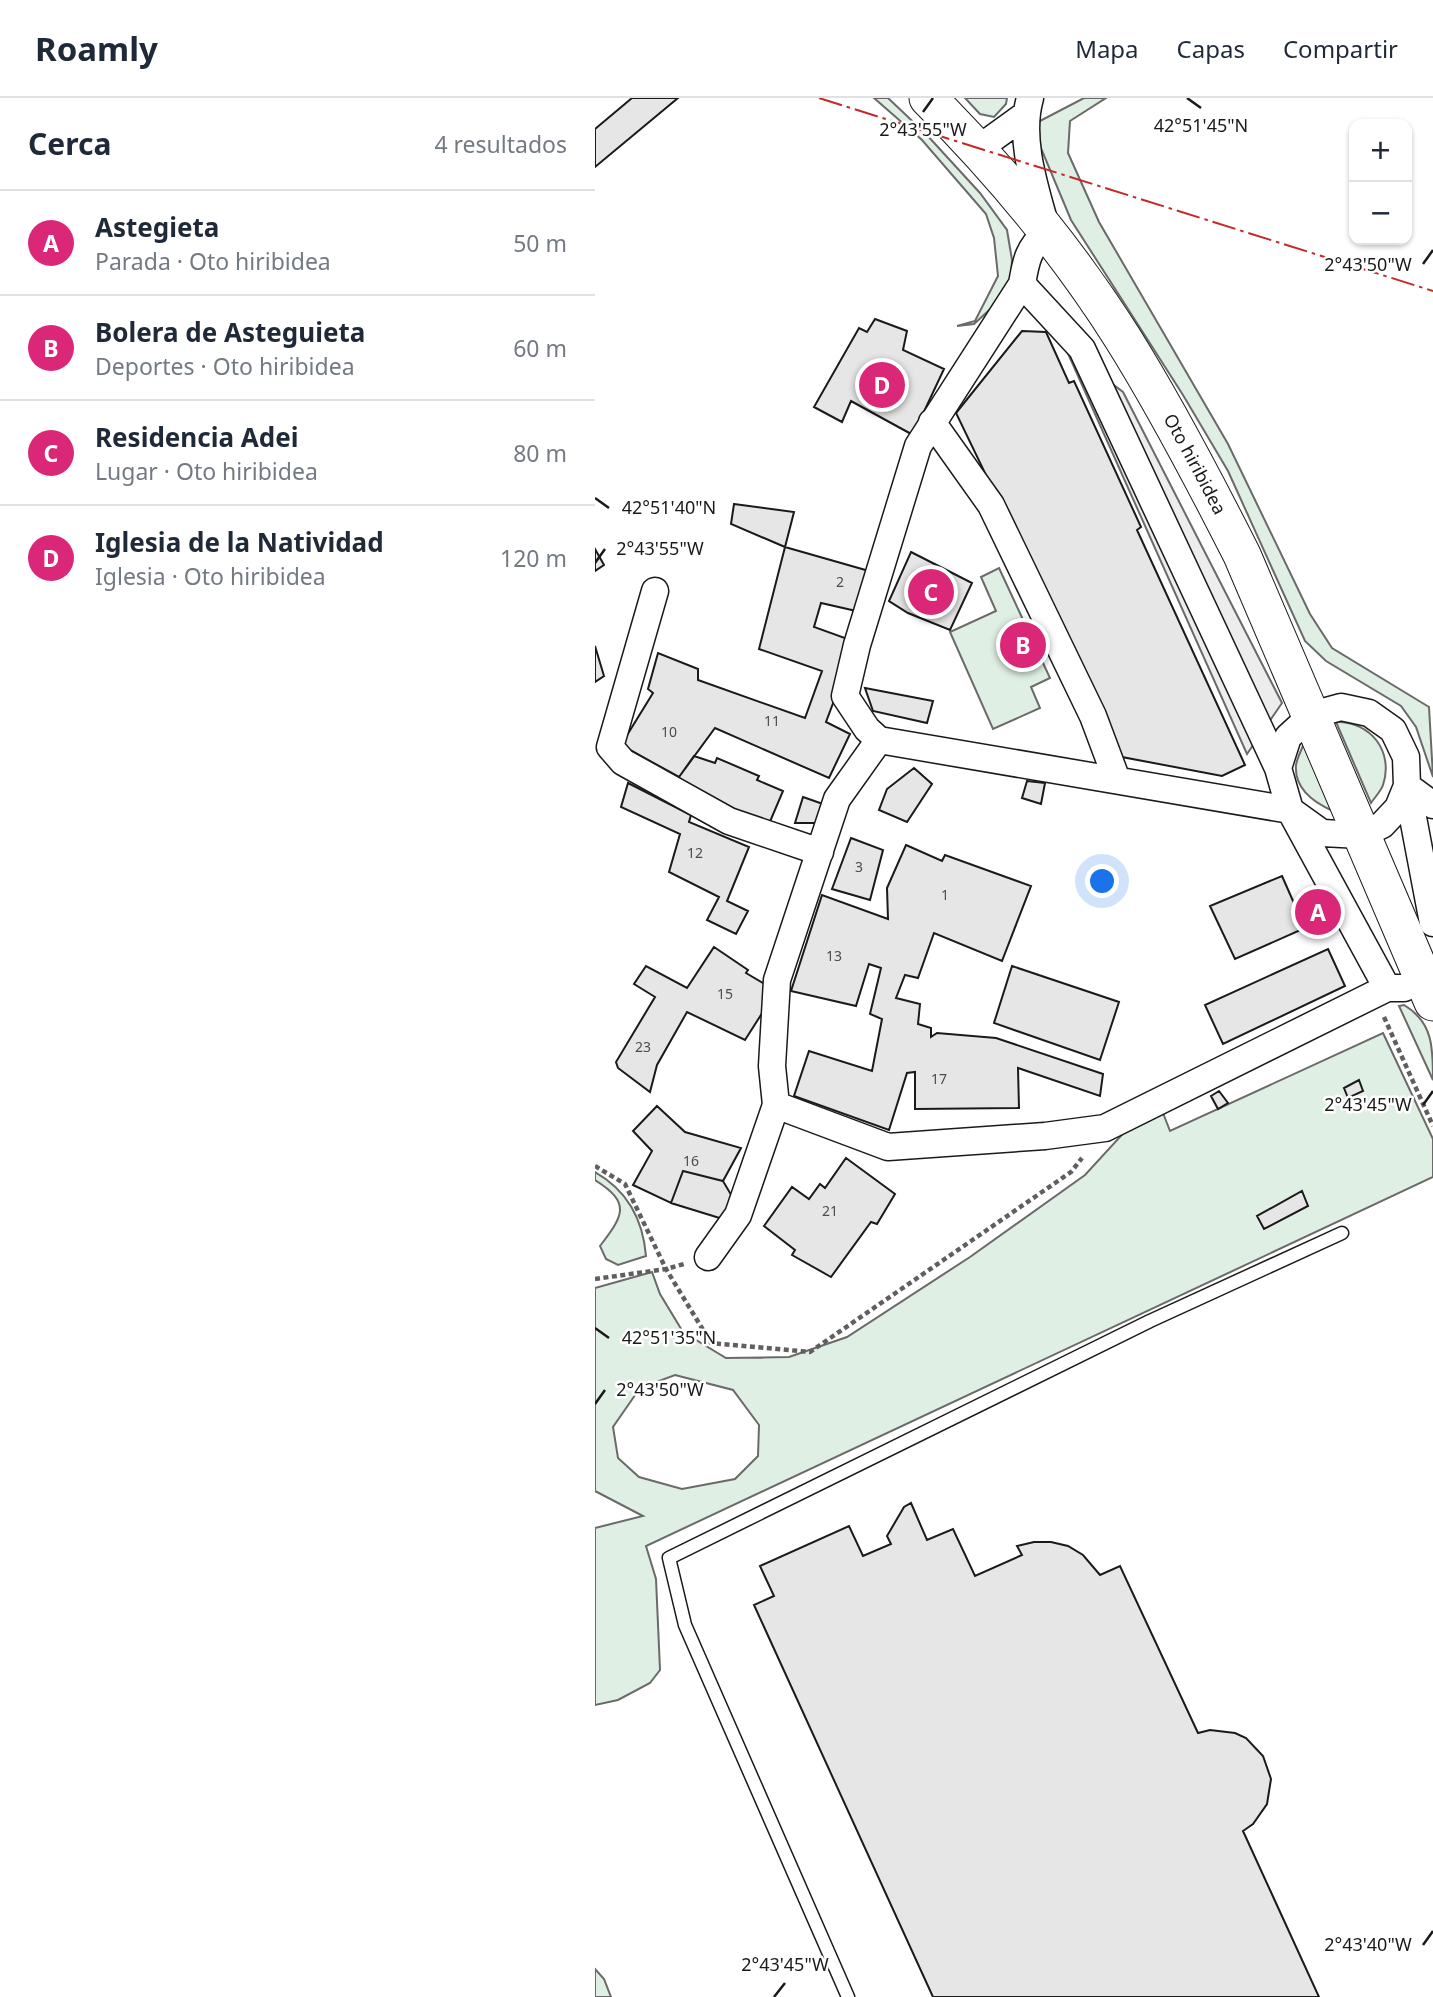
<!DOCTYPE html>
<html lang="es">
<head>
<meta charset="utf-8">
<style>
	:root { --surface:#fff; --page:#f6f6f7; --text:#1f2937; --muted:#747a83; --line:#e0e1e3; --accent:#db2777 }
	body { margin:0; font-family:"Noto Sans",sans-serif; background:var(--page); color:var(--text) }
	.controls { position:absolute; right:21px; top:21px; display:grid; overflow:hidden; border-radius:14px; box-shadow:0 2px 5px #0004 }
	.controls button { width:63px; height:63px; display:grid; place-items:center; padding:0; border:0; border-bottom:2px solid var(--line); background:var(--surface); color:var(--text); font:35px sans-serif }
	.you { position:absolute; left:508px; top:784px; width:24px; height:24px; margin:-18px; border:5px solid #fff; border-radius:50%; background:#1a73e8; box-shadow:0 0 0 10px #1a73e833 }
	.badge { display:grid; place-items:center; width:46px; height:46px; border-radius:50%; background:var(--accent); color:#fff; font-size:23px; font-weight:700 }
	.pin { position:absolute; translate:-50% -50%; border:4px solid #fff; box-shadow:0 2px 7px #0006 }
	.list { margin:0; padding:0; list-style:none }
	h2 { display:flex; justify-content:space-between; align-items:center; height:91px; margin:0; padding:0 28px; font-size:30px }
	h2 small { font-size:23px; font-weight:400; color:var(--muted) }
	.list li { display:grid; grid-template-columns:46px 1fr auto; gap:21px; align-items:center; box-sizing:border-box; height:105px; padding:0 28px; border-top:2px solid var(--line) }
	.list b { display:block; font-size:26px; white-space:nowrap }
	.list p { margin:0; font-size:23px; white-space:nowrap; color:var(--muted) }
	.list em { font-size:23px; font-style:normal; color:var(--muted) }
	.map { position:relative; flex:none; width:838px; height:1899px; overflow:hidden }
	header { display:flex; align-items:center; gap:42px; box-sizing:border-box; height:98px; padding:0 35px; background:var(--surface); border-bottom:2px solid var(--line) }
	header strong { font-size:33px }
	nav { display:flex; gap:38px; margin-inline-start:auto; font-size:24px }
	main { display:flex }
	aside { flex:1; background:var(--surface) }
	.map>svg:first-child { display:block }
	.green { fill:#e0efe3; stroke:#6a6a6a; stroke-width:2; fill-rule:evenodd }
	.parking { fill:#ededed; stroke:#6a6a6a; stroke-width:2 }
	.building { fill:#e6e6e6; stroke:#1a1a1a; stroke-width:2 }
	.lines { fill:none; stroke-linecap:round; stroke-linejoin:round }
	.lane-casing { stroke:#1a1a1a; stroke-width:15 }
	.street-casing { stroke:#1a1a1a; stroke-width:29 }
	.secondary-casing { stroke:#1a1a1a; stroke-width:39 }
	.path { stroke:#5f5f5f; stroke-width:4.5; stroke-dasharray:5 3.5; stroke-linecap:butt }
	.lane { stroke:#fff; stroke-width:12 }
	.street { stroke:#fff; stroke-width:26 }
	.secondary { stroke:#fff; stroke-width:37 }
	.power { stroke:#c62828; stroke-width:2; stroke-dasharray:24 5 3.5 5; stroke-linecap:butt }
	.ticks { fill:none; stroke:#1a1a1a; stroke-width:2.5 }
	.labels { text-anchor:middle; stroke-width:5; stroke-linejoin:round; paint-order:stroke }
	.number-label { font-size:14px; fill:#4d4d4d }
	.street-label { font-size:18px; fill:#1a1a1a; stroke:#fff }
	.ticks-label { font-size:18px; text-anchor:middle; fill:#1a1a1a; stroke:#fff; stroke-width:5; stroke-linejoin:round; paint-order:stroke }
</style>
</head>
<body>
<header>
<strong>Roamly</strong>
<nav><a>Mapa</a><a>Capas</a><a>Compartir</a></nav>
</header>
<main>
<aside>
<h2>Cerca<small>4 resultados</small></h2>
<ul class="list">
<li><span class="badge">A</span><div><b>Astegieta</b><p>Parada · Oto hiribidea</p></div><em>50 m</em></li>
<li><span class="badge">B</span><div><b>Bolera de Asteguieta</b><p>Deportes · Oto hiribidea</p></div><em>60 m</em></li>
<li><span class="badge">C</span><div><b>Residencia Adei</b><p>Lugar · Oto hiribidea</p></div><em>80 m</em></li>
<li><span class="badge">D</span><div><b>Iglesia de la Natividad</b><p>Iglesia · Oto hiribidea</p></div><em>120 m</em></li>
</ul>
</aside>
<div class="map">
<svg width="838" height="1899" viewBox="0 0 838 1899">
	<rect width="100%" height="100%" fill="#fff"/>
	<path class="green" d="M279,0H293L331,36L385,95L412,132L417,162L415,193L379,226L362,228L380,223L403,178L399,140L391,116L327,42Z
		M370,0H412L411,6L399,19L385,16Z
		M489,0H511L475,23L473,55L504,124L633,346L715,516L737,550L834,609L838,679L821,629L806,608L731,563L710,543L633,373L588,297L476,122L440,36L443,24Z
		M404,470L455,580L436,589L445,610L398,631L355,534L401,513L386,479Z
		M741,624C776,623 799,654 788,687C786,693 780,699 776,705Z
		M709,645L738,713C720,705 699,691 701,667C702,660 707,651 709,645Z
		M809,907C838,924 838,950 838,982L804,908Z
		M788,935L838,1041V1079L51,1448L61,1481L65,1572L55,1585L23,1602L0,1607V1430L48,1418L0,1393V1190L57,1174L65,1196L88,1234L131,1260L194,1259L252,1239L375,1159L490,1077L534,1029L568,1015L575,1033ZM80,1277L138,1292L164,1327L163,1358L140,1381L87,1391L44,1379L23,1360L18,1329L45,1290Z
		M0,1074C32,1092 48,1122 51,1158L23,1167L11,1161L5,1148C28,1118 37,1105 0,1082Z
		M0,1871L9,1881L16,1899H0Z"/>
	<path class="parking" d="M471,251L528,294L687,605L652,656Z"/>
	<path class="building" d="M37,0H83L0,69V31Z
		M280,221L312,233L308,252L349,271L318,337L256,303L247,324L219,309L264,230L272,234Z
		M427,233L451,234L474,285L479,283L546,429L542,432L650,667L627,678L527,659L361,315Z
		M139,406L199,414L190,449L136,426Z
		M190,449L281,475L270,515L226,505L219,529L261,544L231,624L255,636L234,680L120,630L84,679L26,647L58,595L53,591L63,555L103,571V582L210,620L227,573L164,551Z
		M0,451L9,467L0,473Z
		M316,454L377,485L355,532L313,515L294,503Z
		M0,548L9,578L0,584Z
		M270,590L338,603L332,625L278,613Z
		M99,658L120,665L122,660L164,678L162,682L188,693L174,726L107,698L88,687L84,679Z
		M319,670L337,686L312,724L284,712L292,691Z
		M432,683L450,685L446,706L427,700Z
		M33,685L96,717L94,724L154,749L132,803L153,813L141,836L112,822L124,799L74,774L85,736L26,709Z
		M208,699L228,706L227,725H200Z
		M256,740L288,752L275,802L237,791Z
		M311,747L347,763L350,757L436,788L407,863L339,835L323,880L310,877L301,900L325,906L323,926L336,930V939L342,935L401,940L508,976L505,998L423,970L424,1010L320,1011V974L312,975L294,1032L199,998L214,953L277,973L287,921L275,916L286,870L274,866L261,908L196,893L227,797L293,821L292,790Z
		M687,778L710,830L640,861L615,808Z
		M119,849L153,872L151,875L180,892L178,898L150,942L92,914L62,967L55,994L23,970L21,964L60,899L39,886L51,868L92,890Z
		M733,851L750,888L628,946L610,907Z
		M417,868L524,904L505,962L399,925Z
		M764,982L768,993L753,1000L749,990Z
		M624,993L633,1005L623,1011L616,998Z
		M62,1008L90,1034L146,1050L128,1083L88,1073L76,1105L38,1087L57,1053L38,1033Z
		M251,1060L300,1096L282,1126L276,1124L236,1179L197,1157L200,1152L169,1128L197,1089L214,1101L225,1086L230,1090Z
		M88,1073L128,1083L138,1100L131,1122L76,1105Z
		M707,1093L713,1108L669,1131L662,1118Z
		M316,1405L332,1442L358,1431L380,1478L427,1457L422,1448L439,1444H456L473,1448L488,1457L505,1477L525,1468L603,1635L615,1632L640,1635L651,1640L668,1658L676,1681L672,1706L658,1726L648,1733L724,1899H338L159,1507L179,1498L165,1468L254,1428L268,1458L296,1446L292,1438L309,1409Z"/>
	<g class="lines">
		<g class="lane-casing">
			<path id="lane" d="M253,1899L90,1527L74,1460L555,1223L747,1135"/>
		</g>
		<g class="street-casing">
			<path id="street" d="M435,0C423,42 441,92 452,133C433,151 431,162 427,186L323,348L262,547L250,598L272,631L284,642L695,712L727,735L766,737L787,727L803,710L812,688L811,659L798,632L774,615L746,609L717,617L693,639L683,670
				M383,51L430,17
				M427,186L487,251L683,670L695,712L792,890
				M337,324L396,407L498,618L522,682
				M60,493L15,649L28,664L134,723L225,754
				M812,688L838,825
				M812,688L838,707
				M181,1007L293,1049L450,1038L510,1030L792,890H809
				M113,1159L143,1117L181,1007L177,968L182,882L242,701L284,642"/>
		</g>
		<g class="secondary-casing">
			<g id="secondary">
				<path id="s1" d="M333,0C405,72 472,152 527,239C571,309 610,384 647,457L838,904"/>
			</g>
		</g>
		<path class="path" d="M789,919L838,1028
			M0,1068L30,1086L71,1171L116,1245L215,1254L476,1074L487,1060
			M0,1181L71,1171L89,1166"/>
		<use href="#lane" class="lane"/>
		<use href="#street" class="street"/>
		<use href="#secondary" class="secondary"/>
		<path class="power" d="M224,0L838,193"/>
	</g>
	<path class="ticks" d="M592,0L606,10M328,14L338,0M828,166L838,152M0,400L14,410M0,465L10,451M828,1007L838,993M0,1230L14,1240M0,1306L10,1292M828,1847L838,1833M179,1899L190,1885"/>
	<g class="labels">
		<g class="number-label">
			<text x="245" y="489">2</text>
			<text x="177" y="628">11</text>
			<text x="74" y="639">10</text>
			<text x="100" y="760">12</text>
			<text x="264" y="774">3</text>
			<text x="350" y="802">1</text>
			<text x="239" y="863">13</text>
			<text x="130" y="901">15</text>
			<text x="48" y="954">23</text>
			<text x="344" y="986">17</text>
			<text x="96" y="1068">16</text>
			<text x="235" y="1118">21</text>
		</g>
		<g class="street-label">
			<text dy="6" stroke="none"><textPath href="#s1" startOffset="455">Oto hiribidea</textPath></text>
		</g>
	</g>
	<g class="ticks-label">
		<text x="606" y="34">42°51'45"N</text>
		<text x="328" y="38">2°43'55"W</text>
		<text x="773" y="173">2°43'50"W</text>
		<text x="74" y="416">42°51'40"N</text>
		<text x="65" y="457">2°43'55"W</text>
		<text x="773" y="1013">2°43'45"W</text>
		<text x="74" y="1246">42°51'35"N</text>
		<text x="65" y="1298">2°43'50"W</text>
		<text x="773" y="1853">2°43'40"W</text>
		<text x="190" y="1873">2°43'45"W</text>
	</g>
</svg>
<div class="controls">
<button>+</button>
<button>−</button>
</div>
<div class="you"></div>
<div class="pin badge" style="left:723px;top:814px">A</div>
<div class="pin badge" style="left:428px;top:547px">B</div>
<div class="pin badge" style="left:336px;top:494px">C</div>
<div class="pin badge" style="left:287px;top:287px">D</div>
</div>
</main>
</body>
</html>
